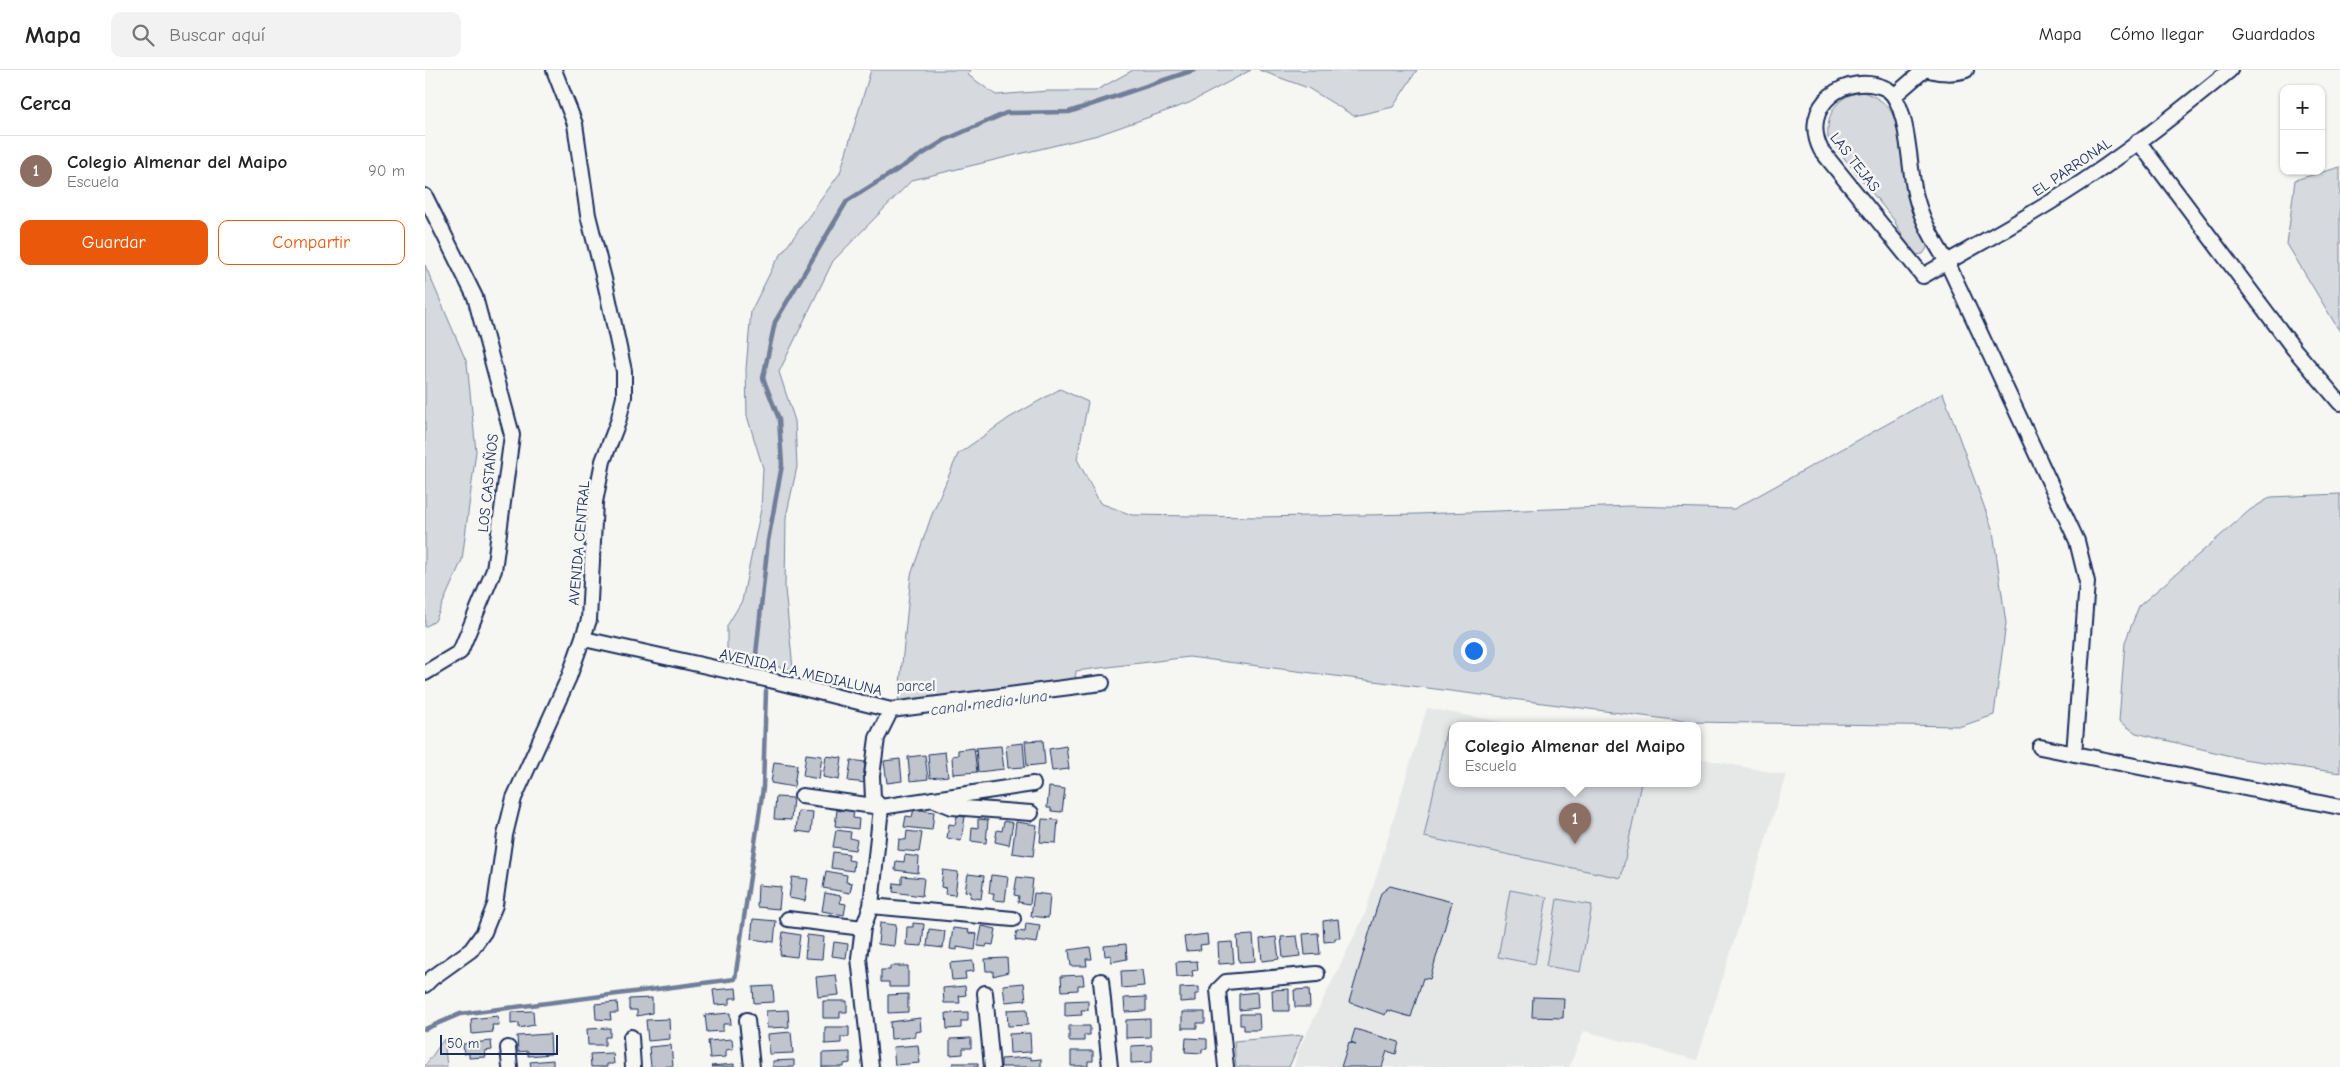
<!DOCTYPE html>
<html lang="es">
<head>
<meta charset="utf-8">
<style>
	:root { --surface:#fff; --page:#f2f2f2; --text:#222; --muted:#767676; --line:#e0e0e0; --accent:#ea580c }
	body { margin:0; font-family:"Comic Neue",sans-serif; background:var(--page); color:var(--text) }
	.controls { position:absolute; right:15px; top:15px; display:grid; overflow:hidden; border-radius:10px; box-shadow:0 1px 4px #0004 }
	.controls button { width:45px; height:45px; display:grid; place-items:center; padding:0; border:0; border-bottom:1px solid var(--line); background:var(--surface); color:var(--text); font:25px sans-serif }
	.scale { position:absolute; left:15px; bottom:12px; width:118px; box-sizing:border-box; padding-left:5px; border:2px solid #1b2f5e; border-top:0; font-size:14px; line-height:18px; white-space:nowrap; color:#1b2f5e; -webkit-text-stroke:4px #f6f6f2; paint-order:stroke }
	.you { position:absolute; left:1048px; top:580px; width:18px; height:18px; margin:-12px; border:4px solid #fff; border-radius:50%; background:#1a73e8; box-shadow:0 0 0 8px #1a73e833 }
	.badge { display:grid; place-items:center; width:32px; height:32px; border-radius:50%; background:var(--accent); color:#fff; font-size:16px; font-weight:700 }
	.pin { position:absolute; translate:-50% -41px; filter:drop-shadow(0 1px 2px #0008) }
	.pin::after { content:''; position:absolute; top:26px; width:18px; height:15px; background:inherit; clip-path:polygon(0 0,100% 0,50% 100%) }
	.popup { position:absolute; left:1024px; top:652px; width:252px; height:65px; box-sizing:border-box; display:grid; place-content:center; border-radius:10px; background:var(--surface); filter:drop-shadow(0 1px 4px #0005); font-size:16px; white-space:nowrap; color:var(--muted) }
	.popup b { font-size:19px; color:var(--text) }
	.popup::after { content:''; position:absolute; left:50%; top:100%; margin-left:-10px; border:10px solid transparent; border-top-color:var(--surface) }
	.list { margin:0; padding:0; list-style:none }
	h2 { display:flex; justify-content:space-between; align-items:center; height:65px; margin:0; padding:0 20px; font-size:21px }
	h2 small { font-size:16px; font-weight:400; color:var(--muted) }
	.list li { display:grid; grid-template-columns:32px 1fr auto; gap:15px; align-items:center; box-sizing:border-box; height:70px; padding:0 20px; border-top:1px solid var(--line) }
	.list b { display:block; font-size:19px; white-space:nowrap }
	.list p { margin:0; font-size:16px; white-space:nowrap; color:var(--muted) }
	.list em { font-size:16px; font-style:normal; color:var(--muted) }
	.actions { display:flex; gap:10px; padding:15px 20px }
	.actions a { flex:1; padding:11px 0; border:1px solid var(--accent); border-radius:10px; text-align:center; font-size:18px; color:var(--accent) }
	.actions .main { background:var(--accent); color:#fff }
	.icon { flex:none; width:28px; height:28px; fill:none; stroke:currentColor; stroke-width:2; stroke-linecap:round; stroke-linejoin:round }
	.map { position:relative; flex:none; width:1915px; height:997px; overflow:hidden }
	header { display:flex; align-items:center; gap:30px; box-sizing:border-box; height:70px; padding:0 25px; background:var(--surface); border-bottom:1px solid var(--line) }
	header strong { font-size:24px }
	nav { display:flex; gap:28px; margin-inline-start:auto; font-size:18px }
	.search { width:350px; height:45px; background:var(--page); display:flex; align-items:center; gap:12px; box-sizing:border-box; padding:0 18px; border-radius:10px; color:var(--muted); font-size:19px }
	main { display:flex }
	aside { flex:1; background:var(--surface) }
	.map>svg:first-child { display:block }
	.built { fill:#e6e7e7 }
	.green { fill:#d6d9dd; stroke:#78849e }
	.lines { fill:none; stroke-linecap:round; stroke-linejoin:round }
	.stream { stroke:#717e99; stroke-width:4.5 }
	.building { fill:#c0c4cd; stroke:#1b2f5e }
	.minor-casing { stroke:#1b2f5e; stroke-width:18 }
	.minor { stroke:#f6f6f2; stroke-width:14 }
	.labels { text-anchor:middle; stroke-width:5; stroke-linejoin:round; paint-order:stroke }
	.street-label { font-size:15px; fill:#1b2f5e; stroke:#f6f6f2 }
	.park-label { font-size:15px; fill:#405177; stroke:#f6f6f2 }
	.water-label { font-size:16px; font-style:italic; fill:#46567b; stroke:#f6f6f2 }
</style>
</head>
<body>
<header>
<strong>Mapa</strong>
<div class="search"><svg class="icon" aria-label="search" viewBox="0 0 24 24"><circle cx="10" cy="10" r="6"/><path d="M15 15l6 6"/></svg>Buscar aquí</div>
<nav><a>Mapa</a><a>Cómo llegar</a><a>Guardados</a></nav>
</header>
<main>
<aside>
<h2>Cerca<small></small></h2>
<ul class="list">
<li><span class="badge" style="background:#8d6e63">1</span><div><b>Colegio Almenar del Maipo</b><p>Escuela</p></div><em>90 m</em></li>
</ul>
<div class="actions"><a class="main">Guardar</a><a>Compartir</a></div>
</aside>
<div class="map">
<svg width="1915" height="997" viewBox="0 0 1915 997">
	<rect width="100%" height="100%" fill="#f6f6f2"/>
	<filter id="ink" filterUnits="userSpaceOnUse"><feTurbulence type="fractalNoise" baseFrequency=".02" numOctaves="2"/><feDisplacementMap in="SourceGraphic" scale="10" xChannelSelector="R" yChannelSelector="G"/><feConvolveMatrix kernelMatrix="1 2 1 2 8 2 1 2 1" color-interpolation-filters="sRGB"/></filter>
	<g filter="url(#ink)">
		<path class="built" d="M1002,638L1093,655H1028V713H1272L1273,688L1361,705L1272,990L1159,961L1144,997H869L873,981L940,844Z"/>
		<path class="green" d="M446,0H546L543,5L571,25L623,21H670L708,0H826L764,33L673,65L487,110L408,191L354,302L370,351L372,397L361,447L360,519L368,599L302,590V556L317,531L336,439L338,398L322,346L321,299L326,241L350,193L415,103Z
			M834,0H992L968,37L929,46L883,18Z
			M1438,22C1483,36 1472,75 1480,112C1484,132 1494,152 1501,171L1502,178L1498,184L1491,185L1485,181L1469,150L1403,68C1401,43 1412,25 1438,22Z
			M1915,97V262L1862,174L1870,110Z
			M0,195L42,293L51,381L37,490L10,551L0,557Z
			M635,319L663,332L652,389L675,433L707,445L833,447L992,444L1206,436L1309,439L1518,323L1568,461L1581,553L1569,645L1537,656L1264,652L764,587L651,601L650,612L473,633L486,505L506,447L533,384L584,348Z
			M1915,424V703L1818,689L1711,663L1694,651L1700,572L1714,536L1825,440L1846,427Z
			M1022,657L1027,659L1028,713H1216L1196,808L999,767Z
			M1085,820L1122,827L1110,894L1073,887Z
			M1132,829L1167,835L1155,902L1121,896Z
			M878,965L864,997H811L809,971Z
			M19,969L22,997H0V996Z"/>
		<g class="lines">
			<path class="stream" d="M330,594L343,471L357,395L354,349L338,308L350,252L422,131L520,70L581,43L644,42L769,0
				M0,959L35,944L310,909L338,718L341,621"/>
		</g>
		<path class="building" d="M618,670L620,694L602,696L600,671Z
			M598,673L600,697L583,698L581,675Z
			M576,676L579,699L553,702L551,678Z
			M641,676L644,699L627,701L624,679Z
			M549,678L552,702L528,704L527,686L533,685V680Z
			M520,682L523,706L505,708L503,684Z
			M381,684L397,686L394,709L378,706Z
			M500,685L503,709L485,711L483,687Z
			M401,686L417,688L414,710L398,707Z
			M475,689L477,711L462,713L459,691Z
			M426,690L440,692L439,702H444L442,713L423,711Z
			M349,692L372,695L369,717L346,713Z
			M624,717L640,719L637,742L626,741V738H622Z
			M351,727L368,728L366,750L349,749Z
			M417,738L429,740L428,748L434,749L433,759L410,756L412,740L416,741Z
			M489,739L509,742L507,760L479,757L481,746L487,747Z
			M373,741L388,742L386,763L371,761Z
			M532,746L540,747L536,771L522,768L524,754L530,755Z
			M553,749L563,750L561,773L546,771L547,757L553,758Z
			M617,749L633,750L631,773L615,772Z
			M579,751L588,753L584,775L570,772L572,760L577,761Z
			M591,752L612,755L608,786L587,783Z
			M411,760L426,762L425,768L432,770L430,780L408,777Z
			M482,761L497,763L494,782L473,780L474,769L481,770Z
			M408,782L424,784L423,790L429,791L428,801L406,798Z
			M480,785L494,787L493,803L470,800L471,791L479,792Z
			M518,800L533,802L530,825L520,824L521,818L516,817Z
			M401,801L422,805L421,812L427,813L425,823L398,818Z
			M543,804L559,806L556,829L545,827L546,822L540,821Z
			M566,805L583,807L580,831L568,830L569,823H564Z
			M477,806L499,808L497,826L468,822L469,813L477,814Z
			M367,807L383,809L380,831L364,828Z
			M592,807L608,809L605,834L593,832L594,826L589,825Z
			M333,815L356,817L354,839L332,837Z
			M965,816L1027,832L1005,909L998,908L986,947L962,940L960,945L924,932L956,823Z
			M400,823L416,826L415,833L421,834L419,845L397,841Z
			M609,823L625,825L623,848L606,846Z
			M328,849L351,851L349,872L326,869Z
			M913,849L915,868H910V871L899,872L898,851Z
			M455,853L471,855L469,876L453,874Z
			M488,853L499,854L497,876L481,875L482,857H488Z
			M601,853L615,855L612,873L590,870L592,861L600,862Z
			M557,856L571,859L568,875L562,874L561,877L553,876Z
			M528,858L544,860L543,863L552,864L550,880L532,877V880L525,879Z
			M504,859L520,861L518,878L502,876Z
			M358,862L375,865L372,887L355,885Z
			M893,863L895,884L880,885L878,864Z
			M782,864L783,874L775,875L776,880L761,881L759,867Z
			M382,865L399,867L397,889L380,888Z
			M828,865L830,891L814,892L812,866Z
			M872,866L875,886L858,888L856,867Z
			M851,867L854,889L837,891L835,869Z
			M409,872L423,874L421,888L407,886Z
			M807,872L809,893L794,894L793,873Z
			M701,874L702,889L686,892V885L680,886L679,876Z
			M665,877L667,889H661L662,896H646L644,880Z
			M582,888L583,902L568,906V901H561L560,889Z
			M548,891L549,901L540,902L541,909L527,910L525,893Z
			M772,891L773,900L767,901L768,906L752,907L751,892Z
			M465,896H483V917H464V912H456V900H465Z
			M717,900L719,916L697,918L696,901Z
			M411,905L414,925L393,927L391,907Z
			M658,905L659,915H653V920L637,921L636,906Z
			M599,913L601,930L580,932L578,915Z
			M348,916L349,932L329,933L328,917Z
			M540,916L541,925L534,926L535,933H519L518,918Z
			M774,917V924H770V931L755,932V918Z
			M311,918L312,928H305V934L290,935L288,920Z
			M864,919V941H848L847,920Z
			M884,919L885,937H870L869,920Z
			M832,922L833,938L814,940V924Z
			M483,924V942L463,943V925Z
			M721,927V941L700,942L699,928Z
			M1108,927L1139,928L1138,948L1107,947Z
			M227,928V943L212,946V940H204V929Z
			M663,930V940H656L657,945L640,946V931Z
			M398,931H422V942H415V948H398Z
			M192,932L193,943H185L186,950L171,949L170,934Z
			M602,939L603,955L583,956L582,940Z
			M363,940L364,957L342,958L341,941Z
			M108,941L109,955L94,958V953L86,954V942Z
			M543,942V951H536V958L522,959L521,943Z
			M757,942H780V953H772V958H757Z
			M305,943L306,954H298V961L282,962L280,945Z
			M815,944H834L835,960H819V955H815Z
			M73,946L74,955H67L68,962L47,964L46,949Z
			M495,948L496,961L490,962V967L466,969L465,952Z
			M244,949L245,969L223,971L221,950Z
			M725,949V967L701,968V950Z
			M644,956H665V965H659V971H644Z
			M400,957H424V967H416V973L400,974Z
			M185,958V967H180V975H163L162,959Z
			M930,959L974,972L971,984L962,981L957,997H916L924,972L931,974L926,972Z
			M366,962L368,983L344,984L343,964Z
			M605,963L606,982L585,983L584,964Z
			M125,964L126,984L103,986V981L93,982L92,966Z
			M546,968V978H538V984L525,985V969Z
			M761,968L782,969V979H777V983L760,982Z
			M307,969L308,979L301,980V987L285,988L283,971Z
			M66,971L67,980L60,981L61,987L44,988V983L39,984L38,974Z
			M246,975L248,996L226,997L224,977Z
			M493,975L495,993L470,995L468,977Z
			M727,975V992L706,993V976Z
			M646,981H668V991H663V996H646Z
			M425,982V993L419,994V997H397V983Z
			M188,983L189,994H182V997H166L165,984Z
			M606,987V990L616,989V997H576V989Z
			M128,990V997H106L105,992Z
			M369,990V997H348V991Z
			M528,993H553V997H528Z
			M309,994V997H287L286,996Z"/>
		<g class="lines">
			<g class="minor-casing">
				<path id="minor" d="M1504,0C1515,3 1530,4 1541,0
					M1469,26L1499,0
					M1713,71L1869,279L1915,333
					M0,126L50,227L87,365L69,500L35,582L0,603
					M159,569L349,611L466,640L677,613
					M1615,677L1915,737
					M1649,684L1662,512L1652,471L1522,192C1509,171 1497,151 1491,127C1483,100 1485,35 1462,19C1421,0 1374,36 1396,80L1498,206C1544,179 1591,154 1637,125C1696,88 1751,44 1805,0
					M377,726L456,737L608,714
					M507,729L527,737L606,743
					M446,836L588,849
					M363,849L438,858
					M676,911L685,997
					M0,915L7,908L46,880L59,862L70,835L80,765L89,728L144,607L164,550L170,432L178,391L193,352L199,327V301L181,217L163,145L150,54L129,0
					M560,923L567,997
					M322,950L327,997
					M206,967L208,997
					M83,978L85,997
					M446,997L434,888L438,858L446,836L456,737L448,729L447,706L452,668L466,640
					M801,997L793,920L801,912L892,904"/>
			</g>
			<use href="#minor" class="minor"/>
		</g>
	</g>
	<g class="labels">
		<g class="street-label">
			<text transform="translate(1430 92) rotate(52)" y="5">LAS TEJAS</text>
			<text transform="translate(1647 97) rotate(-34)" y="5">EL PARRONAL</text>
			<text transform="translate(63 413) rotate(-84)" y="5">LOS CASTAÑOS</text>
			<text transform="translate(154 473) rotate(-85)" y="5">AVENIDA CENTRAL</text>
			<text transform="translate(376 602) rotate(13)" y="5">AVENIDA LA MEDIALUNA</text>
		</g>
		<g class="park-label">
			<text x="491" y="621">parcel</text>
		</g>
		<g class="water-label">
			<text transform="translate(564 632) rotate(-7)" y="6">canal media luna</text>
		</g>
	</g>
</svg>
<div class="controls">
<button>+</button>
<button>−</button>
</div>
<div class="scale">50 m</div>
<div class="you"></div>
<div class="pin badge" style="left:1150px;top:774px;background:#8d6e63">1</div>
<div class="popup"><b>Colegio Almenar del Maipo</b>Escuela</div>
</div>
</main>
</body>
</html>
